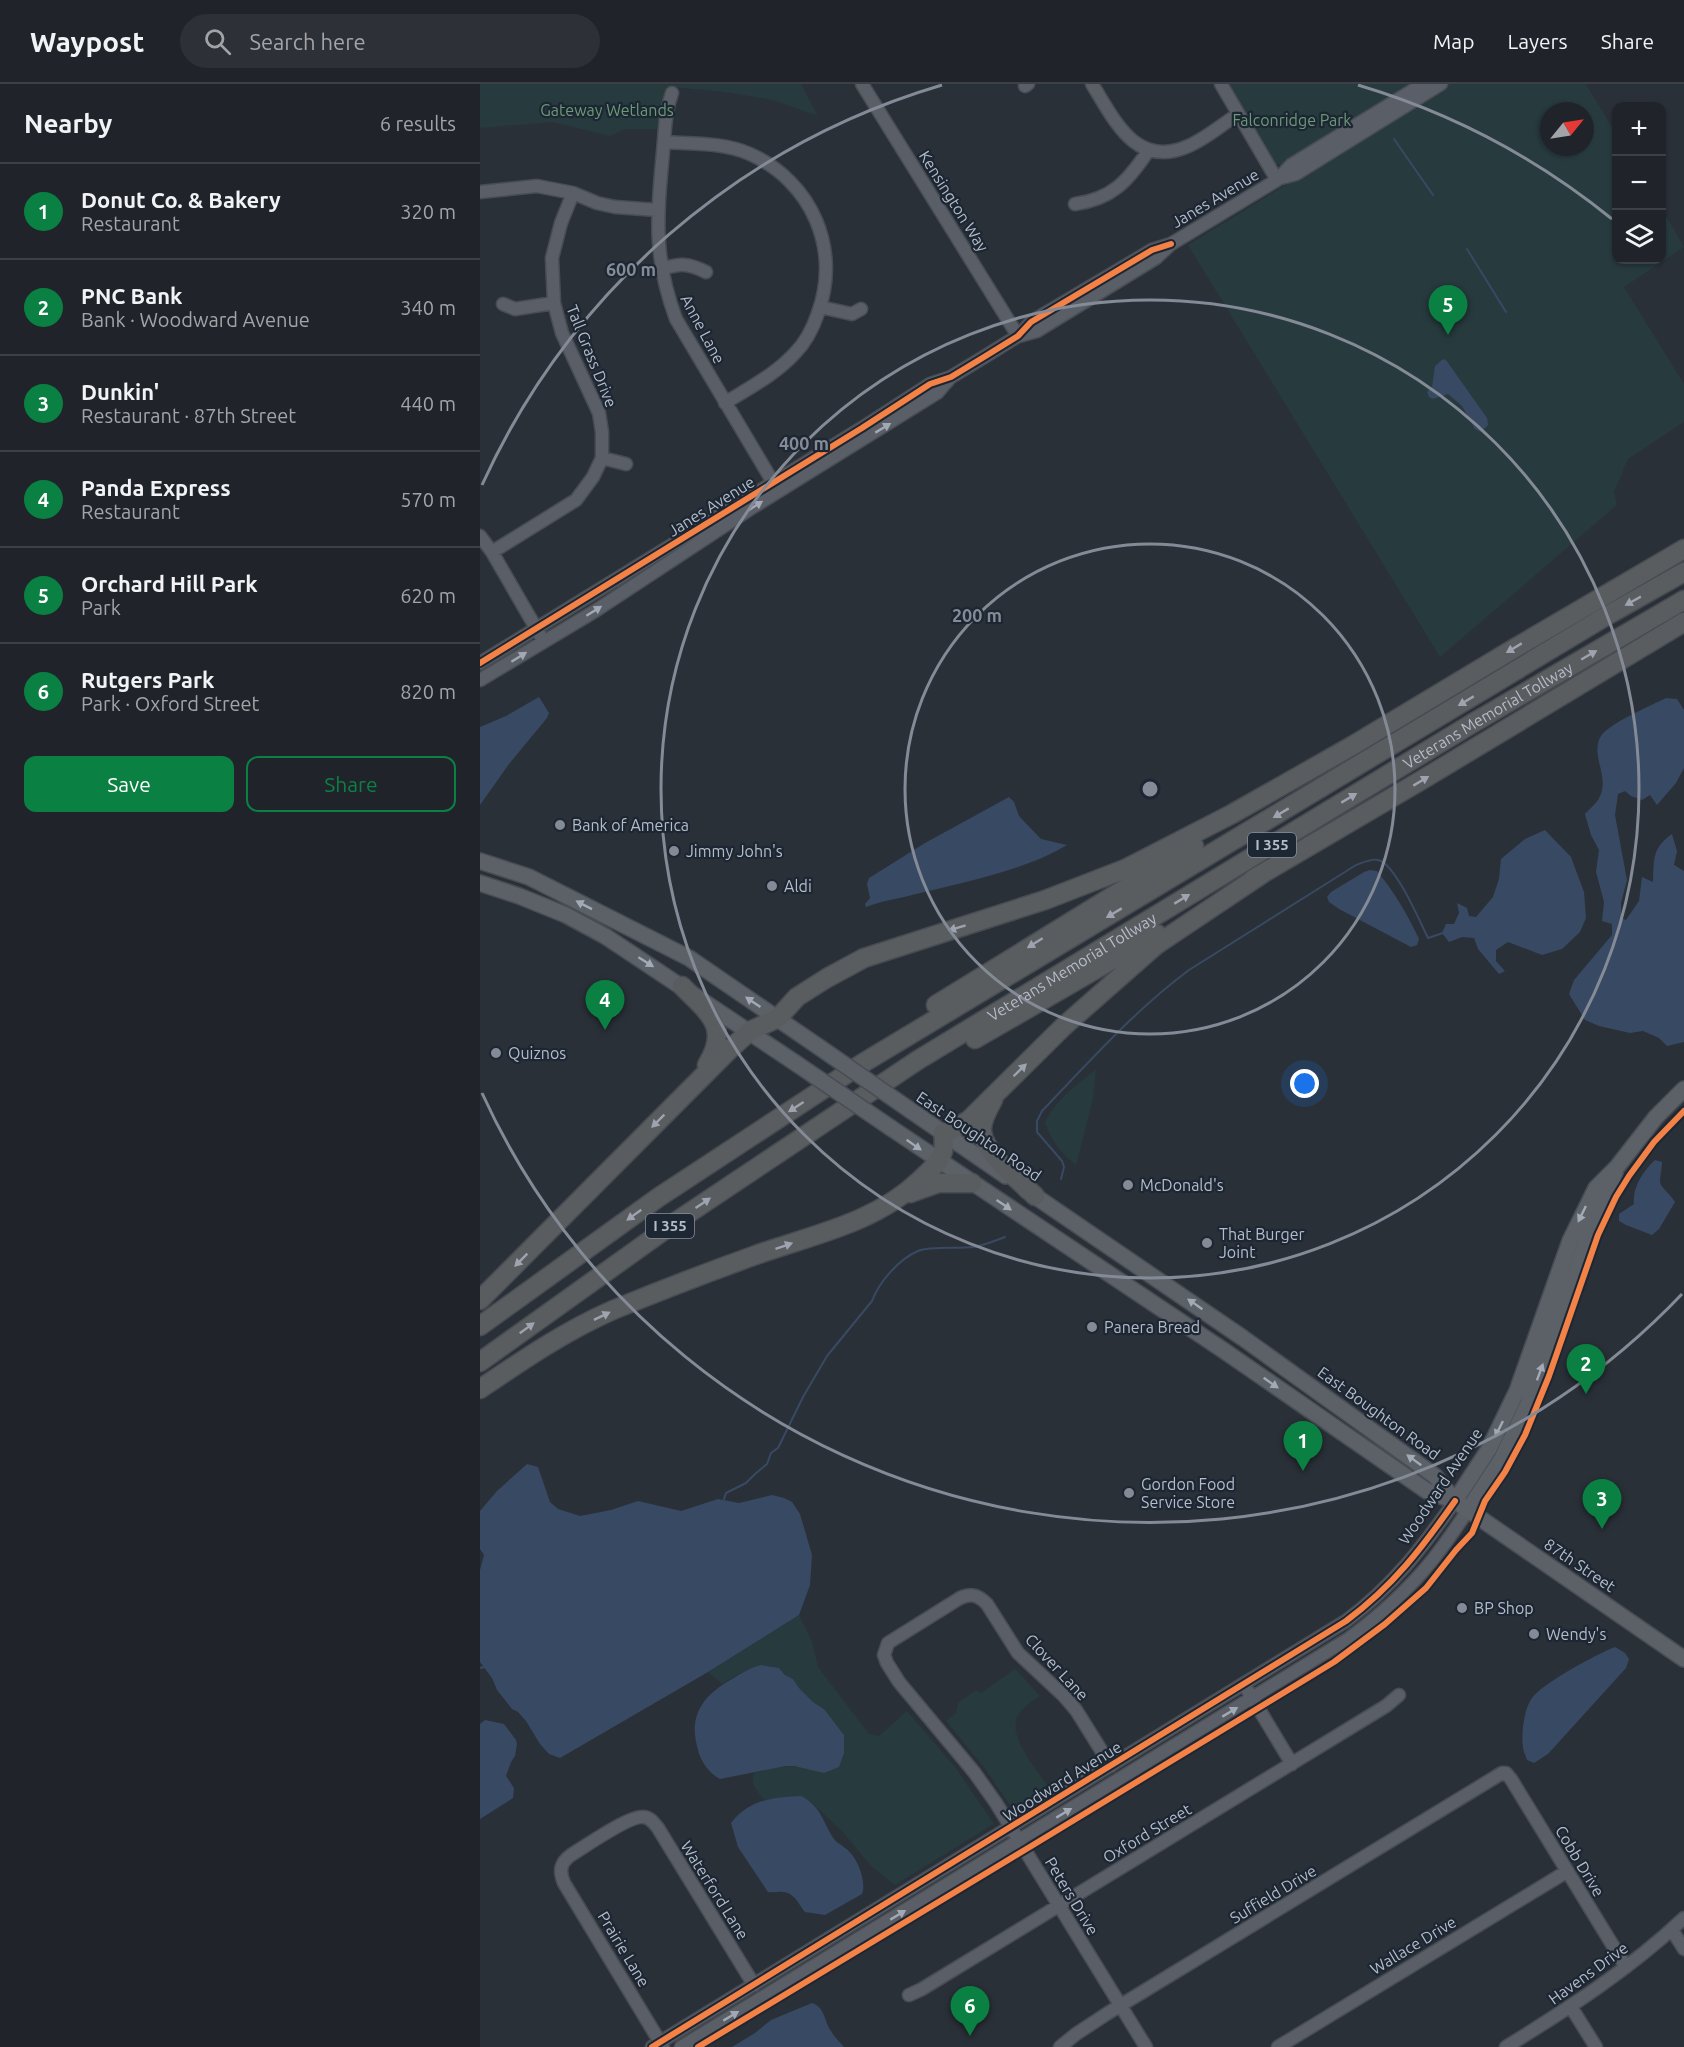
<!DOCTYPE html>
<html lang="en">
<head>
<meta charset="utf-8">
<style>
	:root { --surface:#20242a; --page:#2d3036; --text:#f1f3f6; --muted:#a2a4a8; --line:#3d4147; --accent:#0b8043 }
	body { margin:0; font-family:Ubuntu,sans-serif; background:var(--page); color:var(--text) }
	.controls { position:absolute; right:18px; top:18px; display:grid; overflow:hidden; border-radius:12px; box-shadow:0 2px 4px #0004 }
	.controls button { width:54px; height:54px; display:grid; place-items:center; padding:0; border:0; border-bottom:2px solid var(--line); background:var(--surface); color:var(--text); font:30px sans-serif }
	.compass { position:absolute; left:1060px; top:18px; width:54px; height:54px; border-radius:50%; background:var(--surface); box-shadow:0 2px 4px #0004; rotate:60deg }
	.you { position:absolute; left:825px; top:1000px; width:21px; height:21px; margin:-15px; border:4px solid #fff; border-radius:50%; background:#1a73e8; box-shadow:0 0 0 9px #1a73e833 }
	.badge { display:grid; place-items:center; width:39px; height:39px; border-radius:50%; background:var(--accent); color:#fff; font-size:20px; font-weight:700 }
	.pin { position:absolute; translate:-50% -50px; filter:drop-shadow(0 2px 3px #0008) }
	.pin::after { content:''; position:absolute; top:32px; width:21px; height:18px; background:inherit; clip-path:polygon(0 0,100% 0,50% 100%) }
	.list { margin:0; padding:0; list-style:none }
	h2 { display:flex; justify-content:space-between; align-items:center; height:78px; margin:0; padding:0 24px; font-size:26px }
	h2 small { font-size:20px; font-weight:400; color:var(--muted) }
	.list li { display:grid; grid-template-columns:39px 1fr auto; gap:18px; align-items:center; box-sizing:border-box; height:96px; padding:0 24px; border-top:2px solid var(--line) }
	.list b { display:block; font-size:22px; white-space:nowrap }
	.list p { margin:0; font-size:20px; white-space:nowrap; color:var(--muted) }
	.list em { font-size:20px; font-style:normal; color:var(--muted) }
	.actions { display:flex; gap:12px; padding:18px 24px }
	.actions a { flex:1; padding:14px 0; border:2px solid var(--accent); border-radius:12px; text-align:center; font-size:21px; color:var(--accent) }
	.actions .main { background:var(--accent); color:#fff }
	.icon { flex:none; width:33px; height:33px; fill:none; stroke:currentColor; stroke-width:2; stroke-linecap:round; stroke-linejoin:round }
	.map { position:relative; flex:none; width:1204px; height:1963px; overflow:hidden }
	header { display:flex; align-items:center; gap:36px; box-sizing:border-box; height:84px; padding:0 30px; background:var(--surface); border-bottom:2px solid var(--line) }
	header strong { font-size:28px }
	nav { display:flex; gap:33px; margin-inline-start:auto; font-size:21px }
	.search { width:420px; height:54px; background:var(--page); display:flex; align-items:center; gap:15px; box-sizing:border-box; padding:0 21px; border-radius:33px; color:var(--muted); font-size:22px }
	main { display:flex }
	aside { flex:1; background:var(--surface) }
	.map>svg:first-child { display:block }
	.green { fill:#273a3e; fill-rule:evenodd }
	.water { fill:#384963 }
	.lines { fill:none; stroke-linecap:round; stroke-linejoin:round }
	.stream { stroke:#384963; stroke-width:2 }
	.minor-casing { stroke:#484c53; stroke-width:15 }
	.major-casing { stroke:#484c55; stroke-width:18 }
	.highway-casing { stroke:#474c53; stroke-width:21 }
	.minor { stroke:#5a5e66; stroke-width:12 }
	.major { stroke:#5c6168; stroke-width:15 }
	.highway { stroke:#5a5d60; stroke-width:18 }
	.major-bridge-casing { stroke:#484c55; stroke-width:18; stroke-linecap:butt }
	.major-bridge { stroke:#5c6168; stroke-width:15 }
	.cycleway-casing { stroke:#1d2633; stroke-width:10 }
	.cycleway { stroke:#f48246; stroke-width:6 }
	.oneway { fill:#a2a9b5 }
	.oneway2 { fill:#9ea4af }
	.oneway3 { fill:#a2aab6 }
	.ring { fill:none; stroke:#848b96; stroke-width:3 }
	.poi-dot { fill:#848b96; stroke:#1d2633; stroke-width:2 }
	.labels { text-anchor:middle; stroke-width:4.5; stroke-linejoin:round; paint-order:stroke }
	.shield { fill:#1d2633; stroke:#878f9c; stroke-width:1.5 }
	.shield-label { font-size:15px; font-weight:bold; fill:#b4bcc9 }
	.park-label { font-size:16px; fill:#6b9a76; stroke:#1d2633 }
	.street-label { font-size:16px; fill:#b4bcc9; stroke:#1d2633 }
	.poi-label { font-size:16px; fill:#b4bcc9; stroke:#1d2633; text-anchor:start }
	.centre { fill:#848b96; stroke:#1d2633; stroke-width:3 }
	.ring-label { font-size:18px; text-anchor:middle; font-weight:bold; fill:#848b96; stroke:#1d2633; stroke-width:4.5; stroke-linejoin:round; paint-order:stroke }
</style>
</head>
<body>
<header>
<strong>Waypost</strong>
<div class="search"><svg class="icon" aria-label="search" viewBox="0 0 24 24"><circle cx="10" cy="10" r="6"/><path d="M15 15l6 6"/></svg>Search here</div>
<nav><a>Map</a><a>Layers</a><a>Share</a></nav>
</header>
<main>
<aside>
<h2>Nearby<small>6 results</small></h2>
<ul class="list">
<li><span class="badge">1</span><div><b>Donut Co. &amp; Bakery</b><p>Restaurant</p></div><em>320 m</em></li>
<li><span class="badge">2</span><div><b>PNC Bank</b><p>Bank · Woodward Avenue</p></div><em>340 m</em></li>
<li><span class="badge">3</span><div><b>Dunkin'</b><p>Restaurant · 87th Street</p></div><em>440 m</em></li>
<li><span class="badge">4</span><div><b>Panda Express</b><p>Restaurant</p></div><em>570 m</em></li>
<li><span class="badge">5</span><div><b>Orchard Hill Park</b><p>Park</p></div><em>620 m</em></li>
<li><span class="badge">6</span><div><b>Rutgers Park</b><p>Park · Oxford Street</p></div><em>820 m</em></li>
</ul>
<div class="actions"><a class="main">Save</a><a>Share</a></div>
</aside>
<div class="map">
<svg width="1204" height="1963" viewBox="0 0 1204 1963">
	<rect width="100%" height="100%" fill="#2a3038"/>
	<path class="green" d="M0,0H321L338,32L293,16L245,8L189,3L181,19L179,45H145L130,52L73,38L0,44Z
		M748,0H937L803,82L795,79Z
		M969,0H1106L1136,50V176H1182V125L1204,163L1144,203L1204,300V338L1148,375L1134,408L1137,421L960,573L708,161ZM1069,27H1105V63H1069Z
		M616,985L613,1015L596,1081C581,1070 572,1057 565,1039C575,1016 597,1001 616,985Z
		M319,1531L332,1558L338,1583L389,1650L399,1652L427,1627L475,1683L514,1740L415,1801L391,1782L362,1747L331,1718L310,1713L284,1716C277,1706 270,1700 274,1689C304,1681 315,1680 344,1689L364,1651L344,1625L333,1618L319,1604L313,1595L305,1591L299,1584C272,1579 265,1587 242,1600L228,1588Z
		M535,1585L560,1612C552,1617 544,1622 538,1631C526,1652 559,1689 571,1706L534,1727L504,1683L466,1637L476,1629L478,1619L496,1606L501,1609Z"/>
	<path class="water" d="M963,275L966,276L1007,334L1008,341L1001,348L995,345L982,322L968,310L953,315L949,313L947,308L952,303L955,282Z
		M59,613L69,629L67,634L29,680L0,721V643L26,632Z
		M1186,614L1197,615L1204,626V684L1196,699L1177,721L1170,711L1162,716L1151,712L1145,707L1138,710L1135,731L1147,796L1141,819V834L1146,836L1159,817L1162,793L1173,798C1174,775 1172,764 1192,750L1197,767L1194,781L1204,787V958L1187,962L1179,954L1163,947L1150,949L1119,942L1105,936L1089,910L1094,896L1132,851V840L1122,837L1124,818L1116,788L1119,766L1111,751L1105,730C1109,725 1115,721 1118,716C1132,694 1109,672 1121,652C1128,640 1172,621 1186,614Z
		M529,713L534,718L539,732L561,755L587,761C544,787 481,799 432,811C417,815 401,817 386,823L385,820L390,814L387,800L389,794L445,759Z
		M1065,746L1091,773L1104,808L1106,834L1100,848L1082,865L1062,871L1028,858L1016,866V877L1025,887L1019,890L998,865L994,854L982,853L969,858L962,849L966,840H974L979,829L977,819L987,824L989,832L996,833L1013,813L1019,795L1021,775L1045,755Z
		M890,786L897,787C913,806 928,831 939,855L937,861L931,863L859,825L849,818L847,813L851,808L884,788Z
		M1175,1076L1182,1078C1182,1084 1180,1093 1180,1098C1181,1104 1192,1112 1195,1118L1179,1145L1172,1151L1146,1141L1139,1137V1130L1154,1120C1152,1104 1163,1087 1175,1076Z
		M47,1380L58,1383L70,1418L78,1425L100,1432L131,1426L158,1417L201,1427L238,1415L259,1419L292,1411L304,1414L312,1418L320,1430L332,1471L330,1501L319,1531L228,1588L80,1674L69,1670L60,1660L46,1637L38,1628L32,1625L17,1606L12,1594L0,1578V1486L4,1471L0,1465V1427L17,1407Z
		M1135,1563L1145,1569L1149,1575L1146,1584L1068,1670L1054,1679L1047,1676C1046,1672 1043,1667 1043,1663C1041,1649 1044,1625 1052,1614C1063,1599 1117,1570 1135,1563Z
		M281,1581L299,1584L305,1591L313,1595L319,1604L333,1618L344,1625L364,1651V1669L359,1683L344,1689L314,1682H306L240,1695C229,1689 221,1678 218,1666C208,1632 222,1612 252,1595C261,1589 270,1584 281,1581Z
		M5,1636L24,1640L36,1656L37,1660L35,1672L31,1678L26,1692L34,1704L33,1714L0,1735V1640Z
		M321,1712C342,1723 342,1737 354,1755C358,1760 361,1760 365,1764C377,1772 387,1797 382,1810L345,1831L325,1828C319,1821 315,1809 303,1808C298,1807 293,1809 288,1808L258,1763L251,1739C269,1716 292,1713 321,1712Z
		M332,1919C345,1923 344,1937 351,1947C354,1953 360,1958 364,1963H252L275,1949L291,1936Z"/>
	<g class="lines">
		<path class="stream" d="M914,55L953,111
			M987,165L1026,228
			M581,1095L584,1083L582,1077L557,1048V1037L562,1027C609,978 655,926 709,886L876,781C882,779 892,774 898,776C915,779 940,838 948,854L963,849
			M244,1415L246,1409L266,1399L275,1390L287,1380L291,1369L298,1364L323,1313L347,1272L392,1217C399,1198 419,1175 438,1167C450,1162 479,1165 494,1163C504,1161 515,1157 525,1153
			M0,1584L4,1583"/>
		<g class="minor-casing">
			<path id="minor" d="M382,0L538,252
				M612,0C634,35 655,84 706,63C724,56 741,41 757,31
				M741,0L797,96
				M545,2L548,0
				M192,9C185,28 185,47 183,68C177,133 173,173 196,235L297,405
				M184,58C212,60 243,58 270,70C332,98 361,165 338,229C333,244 326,258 315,269C296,290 269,304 245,319
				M801,94L816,90L961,0
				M0,108L57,102L93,109L117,119L135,123L177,126
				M595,120C632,115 648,97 668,67
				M181,185C200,180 207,178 226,188
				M23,220L35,225L74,219
				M340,223L372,230L381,225
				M539,252L557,247L676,174L691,160L797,96L811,81L943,0
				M122,374L146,380
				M0,452L12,468L60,551
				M12,468L96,416L113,393L122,374V348L119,329L82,249L74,219L72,174L81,139L93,109
				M0,579L382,344L450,300L471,293L504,273L538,252L551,238L672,166L691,160
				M0,596L115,527L270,425L457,309L470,294
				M768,1607L812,1680
				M631,1682L596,1626L584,1612L538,1569L507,1520C498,1511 492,1509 480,1514L408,1559L404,1571L407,1579L419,1598L494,1688L516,1719L666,1963
				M1192,1846L1204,1865
				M429,1911L442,1905L906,1622L919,1611
				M1091,1923L1116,1963
				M172,1963L866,1537C913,1502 942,1464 975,1417
				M183,1963L84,1799C79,1787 80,1779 91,1771C104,1763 150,1731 163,1733C170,1733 174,1739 178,1744L274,1901
				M201,1963L868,1555C898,1533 926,1508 950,1479C964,1462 976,1444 988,1426
				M580,1963L596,1950L628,1929L1022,1689H1026L1031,1695L1146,1883
				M798,1963L1086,1788
				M1026,1963C1089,1924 1150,1885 1204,1834"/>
		</g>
		<g class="major-casing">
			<path id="major" d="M0,777L49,793L209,874L339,963
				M0,799L39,812L86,831L125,852L314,978
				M430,1026L526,1092
				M411,1044L743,1266L947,1407L975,1417L1204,1575
				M546,1106L763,1254L955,1392L975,1417
				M975,1417L1009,1365L1037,1307L1090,1157L1116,1104L1137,1083L1176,1033L1204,1005
				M988,1426L1022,1374L1048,1320L1105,1160L1135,1089"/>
		</g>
		<g class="highway-casing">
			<g id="highway">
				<path d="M773,795L940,697L1204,538"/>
				<path d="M202,902C228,929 251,942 227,981"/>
				<path d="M456,921L714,762"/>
				<path d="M495,955L677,850"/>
				<path d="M513,1016C508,1025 501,1037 502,1047C504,1070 540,1097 555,1112"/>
				<path d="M430,1109L458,1099H492"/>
				<path d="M0,1216L249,966L270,947L298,934L317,913L347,894L384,874L565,816L645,785L752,730L872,662L1035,564L1204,465"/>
				<path d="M0,1242L179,1113L383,979L1126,532L1204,488"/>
				<path id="s1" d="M0,1278L197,1137L438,976L993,639L1204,516"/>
				<path d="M0,1305C43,1276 85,1247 133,1226C179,1207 226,1189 273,1172C331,1151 394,1140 440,1096C449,1087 459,1080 463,1067C464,1062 464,1055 463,1049L472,1046L489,1036L584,942L676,861L782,790"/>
			</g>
		</g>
		<use href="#minor" class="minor"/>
		<use href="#major" class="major"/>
		<use href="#highway" class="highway"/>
		<g class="major-bridge-casing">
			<path id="major-bridge" d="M339,963L430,1026
				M314,978L411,1044"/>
		</g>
		<use href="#major-bridge" class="major-bridge"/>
		<g class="cycleway-casing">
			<path id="cycleway" d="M0,579L382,344L450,300L471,293L504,273L538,252L551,238L672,166L691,160
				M172,1963L866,1537C913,1502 942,1464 975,1417
				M218,1963L553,1761L854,1578L905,1540L946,1504L976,1466L992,1449L1005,1417L1025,1388L1045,1351L1069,1292L1118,1151L1136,1113L1149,1092L1174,1058L1204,1027"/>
		</g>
		<use href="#cycleway" class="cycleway"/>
	</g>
	<defs><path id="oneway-solid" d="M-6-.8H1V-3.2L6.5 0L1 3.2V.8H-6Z" transform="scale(1.5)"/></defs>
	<g class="oneway">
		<use href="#oneway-solid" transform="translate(403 344) rotate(-31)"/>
		<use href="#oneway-solid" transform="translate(275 422) rotate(-33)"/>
		<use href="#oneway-solid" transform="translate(114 527) rotate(-32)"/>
		<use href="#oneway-solid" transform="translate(39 573) rotate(-32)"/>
		<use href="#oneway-solid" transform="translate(750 1628) rotate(-31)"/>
		<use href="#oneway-solid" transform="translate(584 1729) rotate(-31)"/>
		<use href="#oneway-solid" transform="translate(418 1831) rotate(-31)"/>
		<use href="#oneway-solid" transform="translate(251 1932) rotate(-31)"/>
	</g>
	<g class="oneway2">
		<use href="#oneway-solid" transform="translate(1153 517) rotate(151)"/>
		<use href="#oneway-solid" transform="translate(1034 564) rotate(149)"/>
		<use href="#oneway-solid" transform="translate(1109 571) rotate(-30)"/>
		<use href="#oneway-solid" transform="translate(986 617) rotate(149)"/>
		<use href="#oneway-solid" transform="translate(941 697) rotate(-31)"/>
		<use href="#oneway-solid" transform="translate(869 714) rotate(-31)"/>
		<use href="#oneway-solid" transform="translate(801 729) rotate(149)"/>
		<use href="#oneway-solid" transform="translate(702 815) rotate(-31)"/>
		<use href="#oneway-solid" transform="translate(634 829) rotate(149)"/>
		<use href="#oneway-solid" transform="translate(477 844) rotate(163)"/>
		<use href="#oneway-solid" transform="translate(555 859) rotate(148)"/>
		<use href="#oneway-solid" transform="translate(540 986) rotate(-44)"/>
		<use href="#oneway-solid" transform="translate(316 1023) rotate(147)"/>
		<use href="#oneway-solid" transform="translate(178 1037) rotate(135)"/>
		<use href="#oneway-solid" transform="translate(223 1119) rotate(-34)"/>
		<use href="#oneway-solid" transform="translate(154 1131) rotate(144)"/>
		<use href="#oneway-solid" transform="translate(304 1162) rotate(-19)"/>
		<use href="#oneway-solid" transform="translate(41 1176) rotate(135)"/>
		<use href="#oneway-solid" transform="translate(122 1232) rotate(-26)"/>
		<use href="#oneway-solid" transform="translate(47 1244) rotate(-36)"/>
	</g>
	<g class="oneway3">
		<use href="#oneway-solid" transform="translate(104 821) rotate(-153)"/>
		<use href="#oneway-solid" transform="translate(166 878) rotate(32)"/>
		<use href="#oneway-solid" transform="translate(273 918) rotate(-146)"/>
		<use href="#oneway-solid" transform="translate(434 1061) rotate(35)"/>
		<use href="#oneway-solid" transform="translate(524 1121) rotate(34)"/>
		<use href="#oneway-solid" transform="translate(1102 1130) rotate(116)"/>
		<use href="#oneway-solid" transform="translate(715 1220) rotate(-145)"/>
		<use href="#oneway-solid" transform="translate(1060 1288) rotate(-70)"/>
		<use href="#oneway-solid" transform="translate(791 1299) rotate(35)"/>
		<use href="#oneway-solid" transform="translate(1019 1345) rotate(116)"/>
		<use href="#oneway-solid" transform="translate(934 1376) rotate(-144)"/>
	</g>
	<g class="ring">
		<circle cx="670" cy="705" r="245"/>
		<circle cx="670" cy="705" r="489"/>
		<path d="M1202 1210A734 734 0 0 1 2 1009M2 401A734 734 0 0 1 462 1M878 1A734 734 0 0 1 1132 135"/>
	</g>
	<g class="poi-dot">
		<circle cx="80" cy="741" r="6"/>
		<circle cx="194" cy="767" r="6"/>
		<circle cx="292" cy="802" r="6"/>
		<circle cx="16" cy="969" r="6"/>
		<circle cx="648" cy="1101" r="6"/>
		<circle cx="727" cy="1159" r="6"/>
		<circle cx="612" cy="1243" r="6"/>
		<circle cx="649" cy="1409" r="6"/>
		<circle cx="982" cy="1524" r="6"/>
		<circle cx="1054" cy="1550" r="6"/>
	</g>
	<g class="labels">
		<g class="shield">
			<rect x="768" y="749" width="48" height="24" rx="4.5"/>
			<rect x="166" y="1130" width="48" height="24" rx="4.5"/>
		</g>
		<g class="shield-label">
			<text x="792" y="766">I 355</text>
			<text x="190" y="1147">I 355</text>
		</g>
		<g class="park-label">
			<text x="127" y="32">Gateway Wetlands</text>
			<text x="812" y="42">Falconridge Park</text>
		</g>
		<g class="street-label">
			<text transform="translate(735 114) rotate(-31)" y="6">Janes Avenue</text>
			<text transform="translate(474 117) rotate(58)" y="6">Kensington Way</text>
			<text transform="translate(223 245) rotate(62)" y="6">Anne Lane</text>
			<text transform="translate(112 272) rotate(68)" y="6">Tall Grass Drive</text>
			<text transform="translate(231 422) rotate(-32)" y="6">Janes Avenue</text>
			<text dy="6" stroke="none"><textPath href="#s1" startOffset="1198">Veterans Memorial Tollway</textPath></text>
			<text dy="6" stroke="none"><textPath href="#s1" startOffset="712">Veterans Memorial Tollway</textPath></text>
			<text transform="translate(499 1052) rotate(34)" y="6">East Boughton Road</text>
			<text transform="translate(899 1329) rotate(36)" y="6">East Boughton Road</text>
			<text transform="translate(960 1402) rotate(-56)" y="6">Woodward Avenue</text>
			<text transform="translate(1100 1481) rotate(34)" y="6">87th Street</text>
			<text transform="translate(577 1583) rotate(47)" y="6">Clover Lane</text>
			<text transform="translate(582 1697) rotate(-32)" y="6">Woodward Avenue</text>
			<text transform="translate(667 1749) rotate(-31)" y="6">Oxford Street</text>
			<text transform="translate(1100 1777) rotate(59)" y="6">Cobb Drive</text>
			<text transform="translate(235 1806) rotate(58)" y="6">Waterford Lane</text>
			<text transform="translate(793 1810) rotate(-31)" y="6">Suffield Drive</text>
			<text transform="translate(592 1812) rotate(59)" y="6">Peters Drive</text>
			<text transform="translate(933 1861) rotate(-31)" y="6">Wallace Drive</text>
			<text transform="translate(144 1865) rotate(59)" y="6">Prairie Lane</text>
			<text transform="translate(1108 1889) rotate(-36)" y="6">Havens Drive</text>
		</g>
		<g class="poi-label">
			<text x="92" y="747">Bank of America</text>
			<text x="206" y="773">Jimmy John's</text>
			<text x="304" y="808">Aldi</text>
			<text x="28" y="975">Quiznos</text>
			<text x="660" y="1107">McDonald's</text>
			<text x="739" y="1156">That Burger<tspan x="739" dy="18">Joint</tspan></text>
			<text x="624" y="1249">Panera Bread</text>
			<text x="661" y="1406">Gordon Food<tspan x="661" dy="18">Service Store</tspan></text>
			<text x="994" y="1530">BP Shop</text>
			<text x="1066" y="1556">Wendy's</text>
		</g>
	</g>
	<circle cx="670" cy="705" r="9" class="centre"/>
	<g class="ring-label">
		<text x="151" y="192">600 m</text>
		<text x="324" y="366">400 m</text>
		<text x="497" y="538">200 m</text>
	</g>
</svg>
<div class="controls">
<button>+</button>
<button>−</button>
<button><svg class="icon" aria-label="layers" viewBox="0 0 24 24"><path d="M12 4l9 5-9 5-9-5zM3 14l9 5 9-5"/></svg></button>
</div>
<svg class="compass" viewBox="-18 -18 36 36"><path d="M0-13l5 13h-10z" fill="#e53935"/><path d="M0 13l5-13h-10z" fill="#a2a4a8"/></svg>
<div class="you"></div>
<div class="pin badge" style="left:823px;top:1387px">1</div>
<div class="pin badge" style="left:1106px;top:1310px">2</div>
<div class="pin badge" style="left:1122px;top:1445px">3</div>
<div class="pin badge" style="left:125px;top:946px">4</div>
<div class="pin badge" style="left:968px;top:251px">5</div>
<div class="pin badge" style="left:490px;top:1952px">6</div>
</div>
</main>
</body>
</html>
